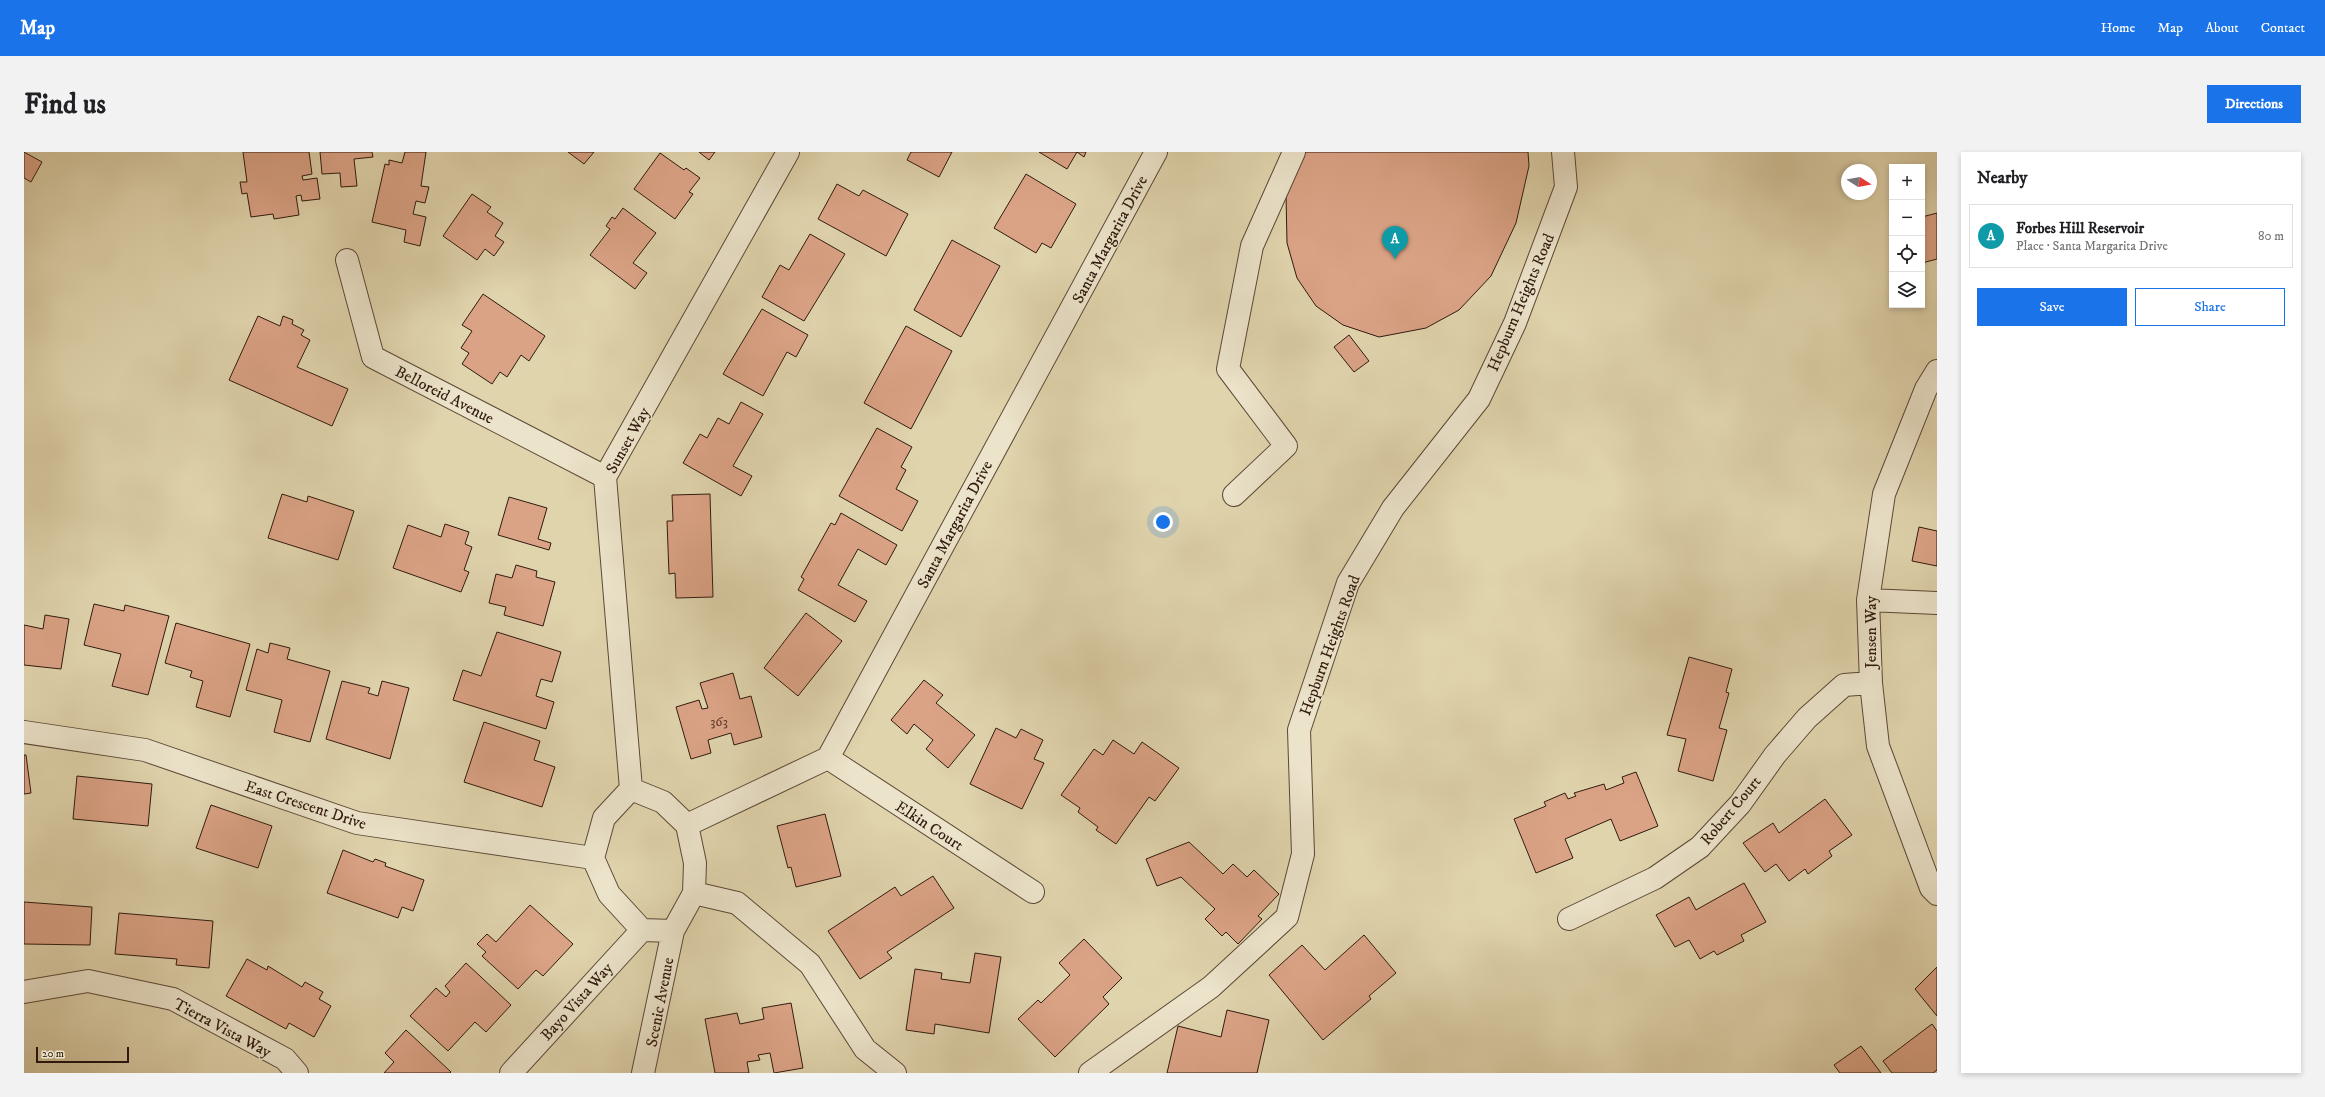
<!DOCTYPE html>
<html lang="en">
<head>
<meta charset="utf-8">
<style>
	:root { --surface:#fff; --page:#f2f2f2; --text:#202124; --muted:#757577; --line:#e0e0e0; --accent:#1a73e8 }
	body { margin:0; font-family:"IM FELL DW Pica",serif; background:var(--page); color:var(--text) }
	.controls { position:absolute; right:12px; top:12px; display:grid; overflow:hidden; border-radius:0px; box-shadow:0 2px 6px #0003 }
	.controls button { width:36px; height:36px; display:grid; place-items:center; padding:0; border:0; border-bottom:1px solid var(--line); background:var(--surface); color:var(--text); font:20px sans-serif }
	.compass { position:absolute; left:1817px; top:12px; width:36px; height:36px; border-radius:50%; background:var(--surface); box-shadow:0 2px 6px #0003; rotate:101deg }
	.scale { position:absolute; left:12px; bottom:10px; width:93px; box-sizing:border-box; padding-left:4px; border:2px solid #301a0e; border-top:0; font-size:11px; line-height:14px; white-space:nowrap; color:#301a0e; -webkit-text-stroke:3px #ebe3ca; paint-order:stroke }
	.you { position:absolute; left:1139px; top:370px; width:14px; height:14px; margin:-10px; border:3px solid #fff; border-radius:50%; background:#1a73e8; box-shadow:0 0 0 6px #1a73e833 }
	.badge { display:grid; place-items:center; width:26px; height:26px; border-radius:50%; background:var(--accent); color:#fff; font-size:13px; font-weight:700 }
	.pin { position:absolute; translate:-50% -33px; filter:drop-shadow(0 1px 2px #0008) }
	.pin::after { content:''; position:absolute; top:21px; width:14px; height:12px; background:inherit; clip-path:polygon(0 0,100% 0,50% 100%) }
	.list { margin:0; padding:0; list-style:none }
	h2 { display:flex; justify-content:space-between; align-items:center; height:52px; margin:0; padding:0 16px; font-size:17px }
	h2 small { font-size:13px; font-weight:400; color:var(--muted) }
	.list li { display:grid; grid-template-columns:26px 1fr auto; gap:12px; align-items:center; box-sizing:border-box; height:64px; margin:0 8px 8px; padding:0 8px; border:1px solid var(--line); border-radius:0px }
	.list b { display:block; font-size:15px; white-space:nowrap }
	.list p { margin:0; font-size:13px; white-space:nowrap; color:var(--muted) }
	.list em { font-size:13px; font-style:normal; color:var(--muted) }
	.actions { display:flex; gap:8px; padding:12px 16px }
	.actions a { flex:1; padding:9px 0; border:1px solid var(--accent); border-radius:0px; text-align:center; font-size:14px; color:var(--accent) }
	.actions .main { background:var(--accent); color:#fff }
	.icon { flex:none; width:22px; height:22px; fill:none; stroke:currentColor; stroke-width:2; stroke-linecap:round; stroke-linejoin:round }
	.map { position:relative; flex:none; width:1913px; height:921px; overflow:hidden; border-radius:0px }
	header { display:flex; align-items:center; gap:24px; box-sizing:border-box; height:56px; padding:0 20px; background:var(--accent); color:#fff }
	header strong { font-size:19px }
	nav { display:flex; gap:22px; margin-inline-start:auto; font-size:14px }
	.intro { display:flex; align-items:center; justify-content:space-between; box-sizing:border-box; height:96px; padding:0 24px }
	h1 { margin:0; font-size:28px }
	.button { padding:10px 18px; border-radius:0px; background:var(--accent); color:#fff; font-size:14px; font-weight:700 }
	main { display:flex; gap:24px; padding:0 24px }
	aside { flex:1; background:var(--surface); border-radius:0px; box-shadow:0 2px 6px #0003 }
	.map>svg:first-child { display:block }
	.building { fill:#dba386; stroke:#301a0e }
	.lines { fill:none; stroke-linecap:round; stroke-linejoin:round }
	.minor-casing { stroke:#5c4836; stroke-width:24 }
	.minor { stroke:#ebe3ca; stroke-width:22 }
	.labels { text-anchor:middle; stroke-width:3; stroke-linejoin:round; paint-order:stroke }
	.number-label { font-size:14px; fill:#5b3c2c }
	.street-label { font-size:16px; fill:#301a0e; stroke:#ebe3ca }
</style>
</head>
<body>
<header>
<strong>Map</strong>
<nav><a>Home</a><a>Map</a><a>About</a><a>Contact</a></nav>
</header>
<div class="intro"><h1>Find us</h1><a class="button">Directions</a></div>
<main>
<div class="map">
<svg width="1913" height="921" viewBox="0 0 1913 921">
	<rect width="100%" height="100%" fill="#e0d4ad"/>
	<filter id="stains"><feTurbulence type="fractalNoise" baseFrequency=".005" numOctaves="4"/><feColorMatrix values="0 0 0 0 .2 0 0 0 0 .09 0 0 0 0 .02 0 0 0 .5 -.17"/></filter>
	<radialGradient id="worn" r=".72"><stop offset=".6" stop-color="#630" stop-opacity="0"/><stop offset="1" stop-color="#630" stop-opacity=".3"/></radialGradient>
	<path class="building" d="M0,0L18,10L7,30L0,26Z
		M219,0H285L288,22L278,24L279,28L293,26L296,47L278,49L277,43L272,44L275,63L250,67L249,62L227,65L223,41L218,42L216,30H223Z
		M296,0H348L349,5L330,7L333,34L317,35L316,21L298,22Z
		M381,0H402L397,34L405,35L401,51L392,49L389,62L402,65L396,94L380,90L382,78L348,70L361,12L365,13V8L378,11Z
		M544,0H570L560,12Z
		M675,0H691L685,8Z
		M887,0H928L915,25L883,8Z
		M1015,0H1062L1060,5L1053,0L1043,17Z
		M1278,0H1504L1505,14L1492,71L1467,124L1435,158L1402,176L1355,185L1319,173L1292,154L1273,126L1263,91L1262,43Z
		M636,1L660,18L662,16L676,26L665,40L669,42L651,67L610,37Z
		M1002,22L1052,52L1027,96L1018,91L1012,101L970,76Z
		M813,32L835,44L839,38L884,62L862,104L794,67Z
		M448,42L467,55L463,60L479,71L471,84L480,90L470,104L461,97L453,108L419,84Z
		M599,56L632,81L609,111L623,121L611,137L566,103L586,77L582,74L588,65L591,67Z
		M1913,61V107L1898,111V65Z
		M786,82L821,102L780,169L738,145L756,113L765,118Z
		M928,88L976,114L937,185L890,158Z
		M459,142L521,184L505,209L497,203L483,225L476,220L468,232L438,212L445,201L437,196L448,179L438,173Z
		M738,157L784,183L772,205L763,200L739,244L699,222Z
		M234,164L256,174L259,164L269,168L268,172L280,178L277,183L286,188L273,215L324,237L308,274L205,228Z
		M882,174L928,199L887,277L840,251Z
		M1325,183L1345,209L1330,220L1310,195Z
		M717,250L739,262L709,314L728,324L717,344L659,311L676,282L683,286L694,266L705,272Z
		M853,276L888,295L877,315L882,318L872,337L894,349L878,379L815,344Z
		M258,342L283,350L284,344L330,359L314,408L244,386Z
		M686,342L689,445L652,446L651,421L645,422L643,369H649L648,343Z
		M485,345L523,356L514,387L527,391L525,398L474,383Z
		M817,361L873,393L862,413L834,397L814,433L843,449L831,470L774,438L780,427L777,425L807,371L811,373Z
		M421,372L445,380L441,392L448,395L440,418L445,420L437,440L369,416L384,373L417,385Z
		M1895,375L1913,379V414L1888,409Z
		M492,413L513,419L512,425L531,430L519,474L480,463L482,455L465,451L472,422L488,426Z
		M70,452L100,459L101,453L145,464L124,543L88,534L97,502L60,493Z
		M782,461L818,489L774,544L740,516Z
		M21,463L45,467L37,517L0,513V473L19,477Z
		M152,471L226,492L206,565L172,555L179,529L166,525L168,519L141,511Z
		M473,480L537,500L528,530L517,527L512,544L530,550L522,577L429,548L439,518L457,524Z
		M246,491L266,496L263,507L306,519L286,590L250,580L258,548L222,538L233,497L244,501Z
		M1665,505L1708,517L1702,540L1705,541L1695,576L1703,578L1689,629L1654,619L1662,587L1643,583Z
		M709,521L716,547L727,544L738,585L710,593L707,581L684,588L687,601L667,607L652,555L675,548L678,557L684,556L676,531Z
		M900,528L919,543L912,551L951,583L924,616L902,597L909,588L890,572L883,582L867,568Z
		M318,529L346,536L344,541L354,544L358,529L385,536L366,607L302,587Z
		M460,570L516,589L510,608L531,615L518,655L440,630Z
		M972,576L992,586L997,577L1019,588L1010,607L1020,611L998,657L946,632Z
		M1089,588L1110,602L1118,590L1155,616L1131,649L1125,645L1092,692L1072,678L1074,675L1054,660L1056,656L1037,643L1070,597L1079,603Z
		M0,603H2L7,641L0,642Z
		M1612,620L1634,674L1596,689L1587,667L1541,687L1549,706L1512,721L1490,667L1522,654L1520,650L1541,641L1544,647L1552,644L1550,641L1580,632L1582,638L1600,631L1598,625Z
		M53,624L128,632L124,674L49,667Z
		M1801,647L1828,683L1805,699L1808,704L1784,722L1781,717L1765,729L1752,712L1741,720L1719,691L1749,671L1755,681Z
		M187,653L248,674L234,716L172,696Z
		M801,662L817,724L772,735L767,715L764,716L753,674Z
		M1165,690L1199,722L1209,712L1223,725L1230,718L1255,742L1234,764L1238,767L1214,792L1202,780L1198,784L1181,767L1191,757L1157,725L1133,734L1122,707Z
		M319,698L349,710L351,707L362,711L361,714L400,728L389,759L378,755L374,766L303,741Z
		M909,724L930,756L863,800L868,806L836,827L804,779L871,735L877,744Z
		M1720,731L1742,770L1717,783L1720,789L1693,803L1690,799L1676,807L1665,788L1651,795L1632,763L1665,745L1672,758Z
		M0,750L68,755L66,793L0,792Z
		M506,753L549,792L519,824L512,818L494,837L458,804L462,800L453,792L463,782L472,790Z
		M95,761L189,769L185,816L152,813L153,807L91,802Z
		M1340,783L1372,821L1345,844L1347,847L1299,888L1245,823L1278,793L1301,818Z
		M1060,787L1098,826L1079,845L1085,852L1031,905L994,867L1014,848L1017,851L1046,823L1035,811Z
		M951,801L977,805L965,881L911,872L910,882L882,878L891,817L918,821L917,827L946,831Z
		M223,807L243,818L244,814L278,835L281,830L299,840L295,847L307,854L290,885L265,871L262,877L202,844Z
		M442,811L487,853L462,880L451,870L424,899L386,864L412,836L422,845L426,840L421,834Z
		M1913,815V864L1891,837Z
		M767,851L779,916L750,921L746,901L734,903L736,908L723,910L725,921H691L681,867L713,861L716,872L740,867L738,856Z
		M1203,858L1245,868L1233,921H1143L1154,874L1197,885Z
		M1908,872L1913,879V918L1909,921H1868L1859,909Z
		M382,878L427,920L426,921H360L370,910L361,901Z
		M1837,894L1857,921H1816L1810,913Z"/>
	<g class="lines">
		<g class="minor-casing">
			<path id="minor" d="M323,108L349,205L581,325
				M1913,219L1902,237L1860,342L1844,448L1847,531L1854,594L1907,736L1913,742
				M1210,343L1262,294L1204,217L1228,94L1270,0
				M1844,448L1913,451
				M0,580L121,598L333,671L569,706
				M804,606L1009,740
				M607,637L581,325L764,0
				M607,637L639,650L663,673L671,711L670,741L649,779L618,778L585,742L569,706L580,666Z
				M663,673L804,606L1132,0
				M670,741L713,751L786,812L841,897L871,921
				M1545,767L1631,726L1676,695L1716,652L1751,603L1783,566L1820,533L1847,531
				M0,840L64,829L149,847L261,907L273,921
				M487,921L618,778
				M619,921L649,779
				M1066,921L1187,835L1263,765L1279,702L1275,578L1324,431L1369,356L1455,247L1491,171L1542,35L1539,0"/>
		</g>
		<use href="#minor" class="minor"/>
	</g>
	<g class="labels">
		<g class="number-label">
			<text x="695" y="574">363</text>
		</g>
		<g class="street-label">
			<text transform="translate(1085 87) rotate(-62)" y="6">Santa Margarita Drive</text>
			<text transform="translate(1496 150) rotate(-67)" y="6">Hepburn Heights Road</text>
			<text transform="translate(421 242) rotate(27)" y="6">Belloreid Avenue</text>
			<text transform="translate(603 288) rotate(-61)" y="6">Sunset Way</text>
			<text transform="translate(930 372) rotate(-62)" y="6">Santa Margarita Drive</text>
			<text transform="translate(1846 480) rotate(-90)" y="6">Jensen Way</text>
			<text transform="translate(1305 493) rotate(-70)" y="6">Hepburn Heights Road</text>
			<text transform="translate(282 652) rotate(18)" y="6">East Crescent Drive</text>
			<text transform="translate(1706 658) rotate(-50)" y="6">Robert Court</text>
			<text transform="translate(906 673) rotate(33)" y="6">Elkin Court</text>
			<text transform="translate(552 849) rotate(-48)" y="6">Bayo Vista Way</text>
			<text transform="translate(635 850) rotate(-79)" y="6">Scenic Avenue</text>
			<text transform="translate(199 875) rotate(28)" y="6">Tierra Vista Way</text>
		</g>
	</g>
	<rect width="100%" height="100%" filter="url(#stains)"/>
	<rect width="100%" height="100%" fill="url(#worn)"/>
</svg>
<div class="controls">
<button>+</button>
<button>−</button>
<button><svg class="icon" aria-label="locate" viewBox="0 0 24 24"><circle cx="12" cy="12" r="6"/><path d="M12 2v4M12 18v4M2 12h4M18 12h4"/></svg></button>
<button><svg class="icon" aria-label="layers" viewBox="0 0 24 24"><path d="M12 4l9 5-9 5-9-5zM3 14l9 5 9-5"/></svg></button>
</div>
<svg class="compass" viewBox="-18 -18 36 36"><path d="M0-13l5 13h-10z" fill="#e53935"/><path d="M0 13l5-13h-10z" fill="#757577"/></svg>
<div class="scale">20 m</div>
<div class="you"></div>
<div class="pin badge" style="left:1371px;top:107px;background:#0f9aa8">A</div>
</div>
<aside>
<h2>Nearby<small></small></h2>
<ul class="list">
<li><span class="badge" style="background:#0f9aa8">A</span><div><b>Forbes Hill Reservoir</b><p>Place · Santa Margarita Drive</p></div><em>80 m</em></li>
</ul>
<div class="actions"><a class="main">Save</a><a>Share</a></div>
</aside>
</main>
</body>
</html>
